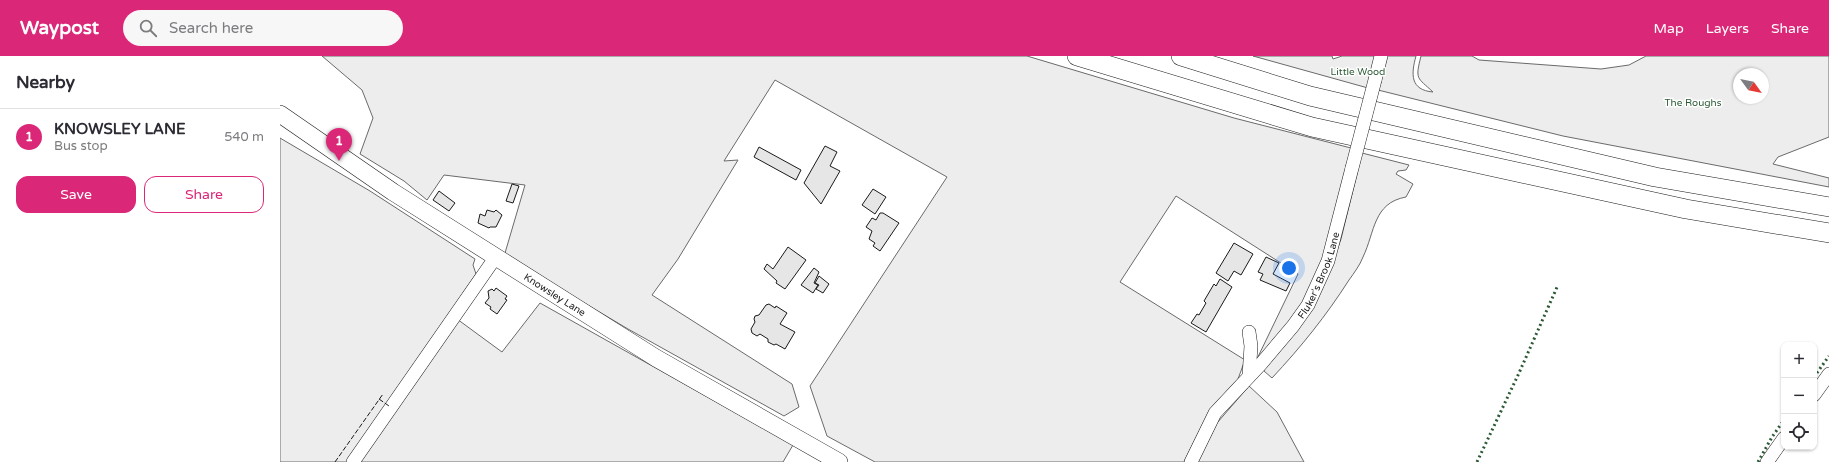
<!DOCTYPE html>
<html lang="en">
<head>
<meta charset="utf-8">
<style>
	:root { --surface:#fff; --page:#f7f7f7; --text:#2b2b33; --muted:#7c7c81; --line:#e1e1e2; --accent:#db2777 }
	body { margin:0; font-family:"Varela Round",sans-serif; background:var(--page); color:var(--text) }
	.controls { position:absolute; right:12px; bottom:12px; display:grid; overflow:hidden; border-radius:8px; box-shadow:0 1px 3px #0004 }
	.controls button { width:36px; height:36px; display:grid; place-items:center; padding:0; border:0; border-bottom:1px solid var(--line); background:var(--surface); color:var(--text); font:20px sans-serif }
	.compass { position:absolute; left:1453px; top:12px; width:36px; height:36px; border-radius:50%; background:var(--surface); box-shadow:0 1px 3px #0004; rotate:123deg }
	.you { position:absolute; left:1009px; top:212px; width:14px; height:14px; margin:-10px; border:3px solid #fff; border-radius:50%; background:#1a73e8; box-shadow:0 0 0 6px #1a73e833 }
	.badge { display:grid; place-items:center; width:26px; height:26px; border-radius:50%; background:var(--accent); color:#fff; font-size:13px; font-weight:700 }
	.pin { position:absolute; translate:-50% -33px; filter:drop-shadow(0 1px 2px #0008) }
	.pin::after { content:''; position:absolute; top:21px; width:14px; height:12px; background:inherit; clip-path:polygon(0 0,100% 0,50% 100%) }
	.list { margin:0; padding:0; list-style:none }
	h2 { display:flex; justify-content:space-between; align-items:center; height:52px; margin:0; padding:0 16px; font-size:17px }
	h2 small { font-size:13px; font-weight:400; color:var(--muted) }
	.list li { display:grid; grid-template-columns:26px 1fr auto; gap:12px; align-items:center; box-sizing:border-box; height:56px; padding:0 16px; border-top:1px solid var(--line) }
	.list b { display:block; font-size:15px; white-space:nowrap }
	.list p { margin:0; font-size:13px; white-space:nowrap; color:var(--muted) }
	.list em { font-size:13px; font-style:normal; color:var(--muted) }
	.actions { display:flex; gap:8px; padding:12px 16px }
	.actions a { flex:1; padding:9px 0; border:1px solid var(--accent); border-radius:12px; text-align:center; font-size:14px; color:var(--accent) }
	.actions .main { background:var(--accent); color:#fff }
	.icon { flex:none; width:22px; height:22px; fill:none; stroke:currentColor; stroke-width:2; stroke-linecap:round; stroke-linejoin:round }
	.map { position:relative; flex:none; width:1549px; height:406px; overflow:hidden }
	header { display:flex; align-items:center; gap:24px; box-sizing:border-box; height:56px; padding:0 20px; background:var(--accent); color:#fff }
	header strong { font-size:19px }
	nav { display:flex; gap:22px; margin-inline-start:auto; font-size:14px }
	.search { width:280px; height:36px; background:var(--page); display:flex; align-items:center; gap:10px; box-sizing:border-box; padding:0 14px; border-radius:22px; color:var(--muted); font-size:15px }
	main { display:flex }
	aside { flex:1; background:var(--surface) }
	.map>svg:first-child { display:block }
	.green { fill:#ededed; stroke:#6a6a6a; fill-rule:evenodd }
	.building { fill:#e6e6e6; stroke:#1a1a1a }
	.lines { fill:none; stroke-linecap:round; stroke-linejoin:round }
	.minor-casing { stroke:#1a1a1a; stroke-width:14 }
	.major-casing { stroke:#1a1a1a; stroke-width:18 }
	.highway-casing { stroke:#1a1a1a; stroke-width:20 }
	.minor { stroke:#fff; stroke-width:13 }
	.major { stroke:#fff; stroke-width:17 }
	.highway { stroke:#fff; stroke-width:19 }
	.minor-bridge-casing { stroke:#1a1a1a; stroke-width:14; stroke-linecap:butt }
	.minor-bridge { stroke:#fff; stroke-width:13 }
	.hedge { stroke:#2b5a34; stroke-width:3; stroke-dasharray:2 3; stroke-linecap:butt }
	.fence { stroke:#1a1a1a; stroke-width:1; stroke-dasharray:5 2; stroke-linecap:butt }
	.labels { text-anchor:middle; stroke-width:3; stroke-linejoin:round; paint-order:stroke }
	.park-label { font-size:10px; fill:#2b5a34; stroke:#fff }
	.street-label { font-size:10px; fill:#1a1a1a; stroke:#fff }
</style>
</head>
<body>
<header>
<strong>Waypost</strong>
<div class="search"><svg class="icon" aria-label="search" viewBox="0 0 24 24"><circle cx="10" cy="10" r="6"/><path d="M15 15l6 6"/></svg>Search here</div>
<nav><a>Map</a><a>Layers</a><a>Share</a></nav>
</header>
<main>
<aside>
<h2>Nearby<small></small></h2>
<ul class="list">
<li><span class="badge">1</span><div><b>KNOWSLEY LANE</b><p>Bus stop</p></div><em>540 m</em></li>
</ul>
<div class="actions"><a class="main">Save</a><a>Share</a></div>
</aside>
<div class="map">
<svg width="1549" height="406" viewBox="0 0 1549 406">
	<rect width="100%" height="100%" fill="#fff"/>
	<path class="green" d="M42,0H747L954,62L1071,92L1043,204L1020,254L975,307L1018,218L896,140L840,226L965,304L958,323L930,353L904,406H595L547,380L530,330L667,121L495,24L444,105L458,104L398,203L372,239L512,328L519,351L504,360L348,273L227,201L225,197L245,129L164,119L147,144L124,125L80,98L93,62L82,34Z
		M973,0H1052L1053,3L1062,0H1096L1088,32Z
		M1106,0H1136C1131,18 1130,34 1153,36C1137,21 1135,24 1141,0H1192L1199,4L1321,13L1349,9L1366,0H1549V81L1498,101L1493,108L1549,122V131L1283,80L1098,34ZM1459,18H1483V42H1459Z
		M0,82L90,135L195,203L193,209L196,218L68,406H0Z
		M1082,97L1129,109L1126,114L1118,115L1116,118L1133,128L1126,141C1093,147 1095,176 1083,201C1080,209 1074,217 1069,224C1046,260 1021,291 992,322L984,315V311L1052,208L1061,183Z
		M260,247L513,389L503,406H76L177,263L222,296Z
		M969,330L997,356L1024,406H918L937,367Z"/>
	<path class="building" d="M545,90L557,96L550,110L560,115L541,148L524,127Z
		M479,91L521,114L516,124L474,101Z
		M232,128L239,130L233,147L226,145Z
		M593,133L606,141L595,158L582,149Z
		M159,135L175,147L169,155L153,144Z
		M207,154L214,156L216,154L222,159L216,171H210L209,172L198,167L200,158L205,160Z
		M600,157H603L619,167L600,195L593,190L595,187L589,183L592,175L586,171L592,162L596,164Z
		M954,187L973,198L961,219L954,215L948,225L936,217Z
		M508,191L526,204L505,233L496,227L497,225L484,213L487,208L493,213Z
		M986,201L999,207L993,218L1010,227L1006,235L980,224L983,218L978,216Z
		M534,212L539,216L534,227L538,229L533,237L521,229Z
		M539,220L549,228L543,237L536,233L539,229L535,227Z
		M940,223L952,231L926,276L911,267L917,258L919,259L926,247L924,245L934,228L936,230Z
		M216,232L227,240L225,243L227,244L217,258L210,253L211,251L205,247L209,242L208,235L212,233L214,235Z
		M489,248L495,252L496,250L507,257L500,268L515,276L505,293L496,288L494,289L488,286V283L480,278L477,280L472,277L471,273L475,266L474,263L475,260L479,259L486,249Z"/>
	<g class="lines">
		<g class="minor-casing">
			<g id="minor">
				<path d="M1095,24L1101,0"/>
				<path d="M969,276L971,290L969,320"/>
				<path d="M1534,339L1549,318"/>
				<path d="M73,406L215,202"/>
				<path id="s1" d="M911,406L935,357L980,309L1013,270L1028,249L1048,205L1072,112"/>
				<path d="M1487,406L1504,382"/>
			</g>
		</g>
		<g class="major-casing">
			<g id="major">
				<path id="s2" d="M0,58L113,136L376,302L559,406"/>
			</g>
		</g>
		<g class="highway-casing">
			<path id="highway" d="M797,0L1032,71L1406,153L1549,177
				M901,0L1030,40L1375,121L1549,151"/>
		</g>
		<use href="#minor" class="minor"/>
		<use href="#major" class="major"/>
		<use href="#highway" class="highway"/>
		<g class="minor-bridge-casing">
			<path id="minor-bridge" d="M1072,112L1095,24"/>
		</g>
		<use href="#minor-bridge" class="minor-bridge"/>
		<path class="hedge" d="M1534,321L1549,300
			M1197,406L1239,317L1278,229
			M1478,406L1492,381L1504,364"/>
		<path class="fence" d="M99,343L109,350
			M55,406L103,338"/>
	</g>
	<g class="labels">
		<g class="park-label">
			<text x="1078" y="19">Little Wood</text>
			<text x="1413" y="50">The Roughs</text>
		</g>
		<g class="street-label">
			<text dy="4" stroke="none"><textPath href="#s1" startOffset="229">Fluker's Brook Lane</textPath></text>
			<text dy="4" stroke="none"><textPath href="#s2" startOffset="329">Knowsley Lane</textPath></text>
		</g>
	</g>
</svg>
<div class="controls">
<button>+</button>
<button>−</button>
<button><svg class="icon" aria-label="locate" viewBox="0 0 24 24"><circle cx="12" cy="12" r="6"/><path d="M12 2v4M12 18v4M2 12h4M18 12h4"/></svg></button>
</div>
<svg class="compass" viewBox="-18 -18 36 36"><path d="M0-13l5 13h-10z" fill="#e53935"/><path d="M0 13l5-13h-10z" fill="#7c7c81"/></svg>
<div class="you"></div>
<div class="pin badge" style="left:59px;top:105px">1</div>
</div>
</main>
</body>
</html>
